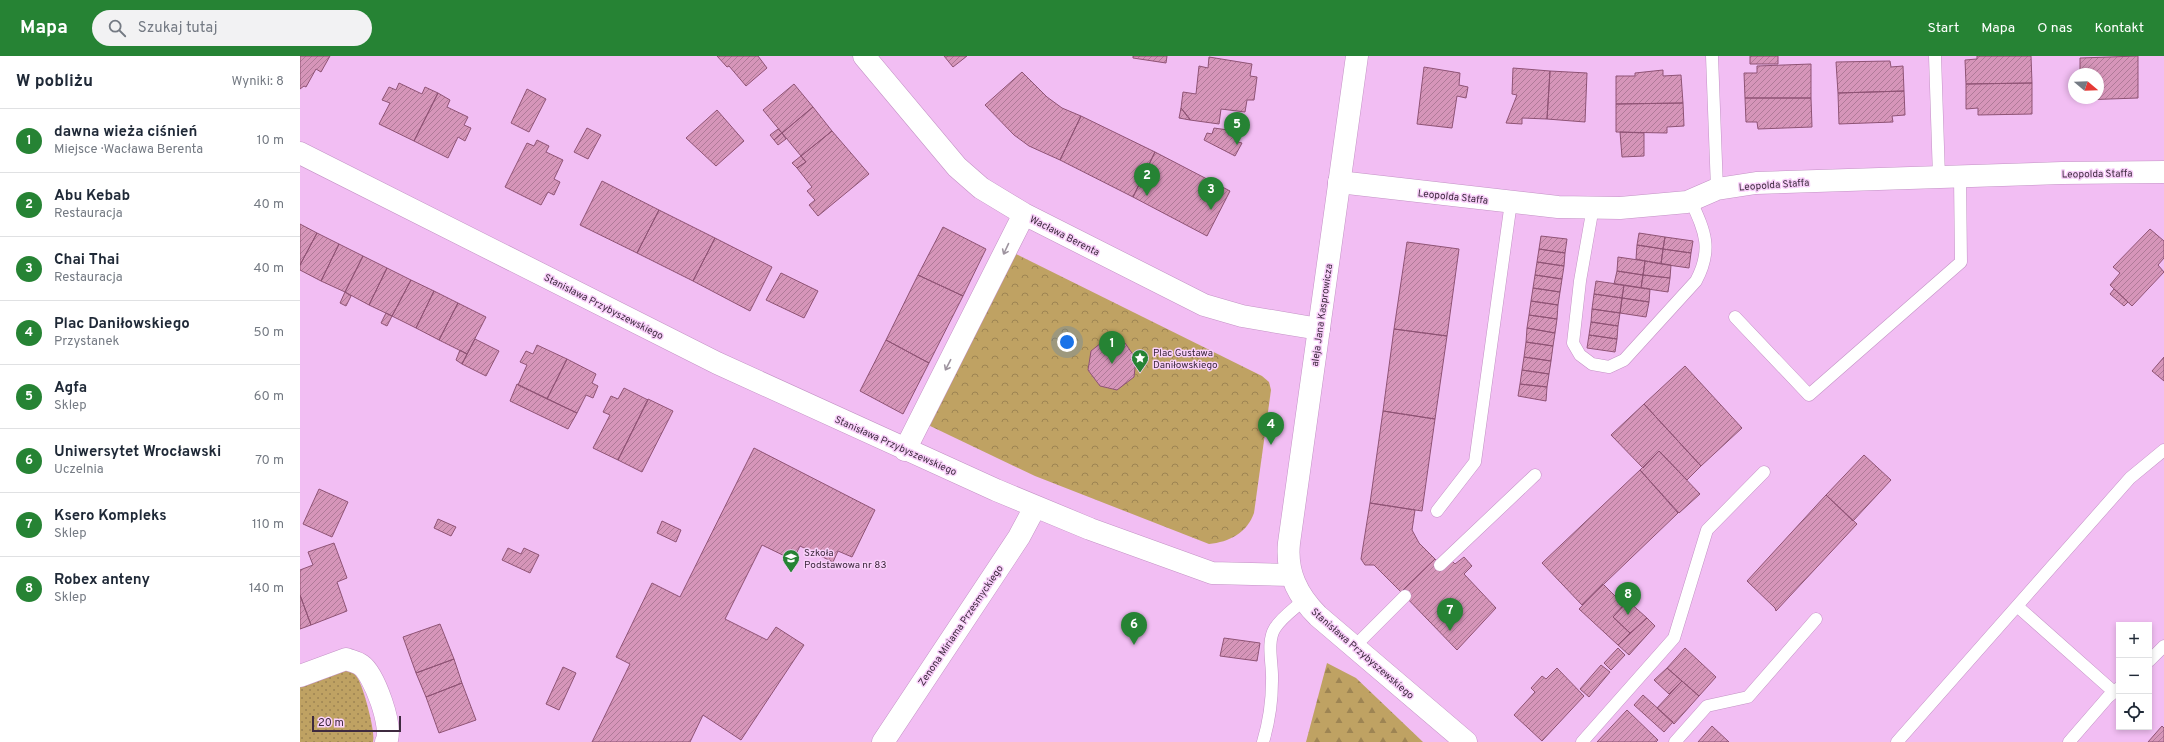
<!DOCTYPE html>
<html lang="pl">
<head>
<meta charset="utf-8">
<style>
	:root { --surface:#fff; --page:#f2f2f3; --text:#1f2937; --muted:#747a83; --line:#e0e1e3; --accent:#268334 }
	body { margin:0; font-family:Overpass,sans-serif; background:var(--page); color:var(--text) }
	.controls { position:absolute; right:12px; bottom:12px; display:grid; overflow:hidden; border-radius:0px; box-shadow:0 2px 6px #0003 }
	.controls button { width:36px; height:36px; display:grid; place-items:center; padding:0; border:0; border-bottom:1px solid var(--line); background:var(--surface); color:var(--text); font:20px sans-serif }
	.compass { position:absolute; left:1768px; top:12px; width:36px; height:36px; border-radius:50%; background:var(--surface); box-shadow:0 2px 6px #0003; rotate:109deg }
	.scale { position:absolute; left:12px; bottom:10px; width:89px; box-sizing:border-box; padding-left:4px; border:2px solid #3e2a3f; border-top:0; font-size:11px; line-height:14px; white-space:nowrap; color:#3e2a3f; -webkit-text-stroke:3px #f9d0fa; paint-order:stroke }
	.you { position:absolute; left:767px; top:286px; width:14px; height:14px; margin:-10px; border:3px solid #fff; border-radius:50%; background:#1a73e8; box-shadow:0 0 0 6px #1a73e833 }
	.badge { display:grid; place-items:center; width:26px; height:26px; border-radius:50%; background:var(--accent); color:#fff; font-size:13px; font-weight:700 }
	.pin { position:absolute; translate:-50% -33px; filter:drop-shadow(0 1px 2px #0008) }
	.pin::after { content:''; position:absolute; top:21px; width:14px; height:12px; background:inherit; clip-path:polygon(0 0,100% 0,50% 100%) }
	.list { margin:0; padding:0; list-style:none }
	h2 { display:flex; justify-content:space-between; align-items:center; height:52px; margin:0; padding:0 16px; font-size:17px }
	h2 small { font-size:13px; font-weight:400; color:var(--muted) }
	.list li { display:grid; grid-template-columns:26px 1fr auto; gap:12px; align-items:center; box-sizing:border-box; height:64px; padding:0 16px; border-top:1px solid var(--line) }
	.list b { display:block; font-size:15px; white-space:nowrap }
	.list p { margin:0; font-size:13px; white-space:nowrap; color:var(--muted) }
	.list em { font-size:13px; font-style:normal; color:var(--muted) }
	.icon { flex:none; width:22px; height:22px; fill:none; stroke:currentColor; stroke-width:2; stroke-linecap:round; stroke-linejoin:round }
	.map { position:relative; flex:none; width:1864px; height:686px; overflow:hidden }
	header { display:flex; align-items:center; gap:24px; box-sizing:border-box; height:56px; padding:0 20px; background:var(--accent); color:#fff }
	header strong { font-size:19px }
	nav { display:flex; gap:22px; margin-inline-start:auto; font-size:14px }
	.search { width:280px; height:36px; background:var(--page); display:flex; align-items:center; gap:10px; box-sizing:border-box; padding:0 14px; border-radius:22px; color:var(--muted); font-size:15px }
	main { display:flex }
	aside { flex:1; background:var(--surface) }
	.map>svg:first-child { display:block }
	.grass { fill:url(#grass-dots) }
	.forest { fill:url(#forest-firs) }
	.park { fill:url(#park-crowns) }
	.building { fill:url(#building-hatch); stroke:#8f5375 }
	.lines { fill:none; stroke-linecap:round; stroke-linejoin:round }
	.lane-casing { stroke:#c392c5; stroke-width:13 }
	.street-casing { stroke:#c392c5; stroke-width:23 }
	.secondary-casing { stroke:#c392c5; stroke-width:23 }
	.lane { stroke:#fff; stroke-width:12 }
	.street { stroke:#fff; stroke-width:22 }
	.secondary { stroke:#fff; stroke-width:22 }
	.oneway { stroke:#9e949f }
	.labels { text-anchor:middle; stroke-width:3; stroke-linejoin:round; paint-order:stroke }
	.street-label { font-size:10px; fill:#3e2a3f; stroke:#f9d0fa }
	.poi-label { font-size:10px; fill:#3e2a3f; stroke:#f9d0fa; text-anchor:start }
</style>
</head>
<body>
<header>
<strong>Mapa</strong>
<div class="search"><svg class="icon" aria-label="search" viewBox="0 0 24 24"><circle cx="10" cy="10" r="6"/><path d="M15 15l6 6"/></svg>Szukaj tutaj</div>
<nav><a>Start</a><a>Mapa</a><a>O nas</a><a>Kontakt</a></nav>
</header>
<main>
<aside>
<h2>W pobliżu<small>Wyniki: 8</small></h2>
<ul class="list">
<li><span class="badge">1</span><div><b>dawna wieża ciśnień</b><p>Miejsce · Wacława Berenta</p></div><em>10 m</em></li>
<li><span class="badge">2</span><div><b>Abu Kebab</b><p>Restauracja</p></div><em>40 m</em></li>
<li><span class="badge">3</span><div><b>Chai Thai</b><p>Restauracja</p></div><em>40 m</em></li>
<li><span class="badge">4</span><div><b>Plac Daniłowskiego</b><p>Przystanek</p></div><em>50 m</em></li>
<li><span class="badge">5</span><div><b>Agfa</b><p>Sklep</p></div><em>60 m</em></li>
<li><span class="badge">6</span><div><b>Uniwersytet Wrocławski</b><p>Uczelnia</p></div><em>70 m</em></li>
<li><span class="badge">7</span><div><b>Ksero Kompleks</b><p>Sklep</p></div><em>110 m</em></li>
<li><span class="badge">8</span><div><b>Robex anteny</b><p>Sklep</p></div><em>140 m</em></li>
</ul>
</aside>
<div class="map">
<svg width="1864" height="686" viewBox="0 0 1864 686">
	<defs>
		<pattern id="grass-dots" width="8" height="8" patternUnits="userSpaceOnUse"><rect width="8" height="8" fill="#bfa263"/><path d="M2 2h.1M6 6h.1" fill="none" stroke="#9d8453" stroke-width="1.8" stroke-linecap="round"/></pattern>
		<pattern id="forest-firs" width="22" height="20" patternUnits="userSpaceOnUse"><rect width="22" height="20" fill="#bfa263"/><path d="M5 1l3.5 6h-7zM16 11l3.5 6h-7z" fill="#9d8453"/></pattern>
		<pattern id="park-crowns" width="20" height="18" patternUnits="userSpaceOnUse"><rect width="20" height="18" fill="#bfa263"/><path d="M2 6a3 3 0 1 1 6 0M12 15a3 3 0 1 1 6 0" fill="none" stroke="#9d8453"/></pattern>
		<pattern id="building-hatch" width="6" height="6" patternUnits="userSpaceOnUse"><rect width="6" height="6" fill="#d695b9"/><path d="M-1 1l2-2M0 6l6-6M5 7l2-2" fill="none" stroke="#af7a98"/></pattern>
	</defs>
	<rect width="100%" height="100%" fill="#f2bef3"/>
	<path class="grass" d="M44,612C50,614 54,616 57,621C63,629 76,677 73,686H0V628Z"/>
	<path class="forest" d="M1027,607L1056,622L1123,686H1006Z"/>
	<path class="park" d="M714,197L962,320L969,326L971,334L954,457C947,477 929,486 909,488L735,420L626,368Z"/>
	<path class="building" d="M0,0H30L21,16L16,13L6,31L4,30L0,33Z
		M417,0H458L467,12L446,30L429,10L427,11Z
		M644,0H667L653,11Z
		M833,0H867L866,7L833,2Z
		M1450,0H1478V8H1450Z
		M1677,0H1731L1732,27L1666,28L1665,4L1677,3Z
		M1838,0V42L1781,44V42H1798V18H1780V2Z
		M909,1L952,8L950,20L957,21L954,44H947L945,56L921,53L919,68L890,64L881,52L883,36L896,38L899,10L908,12Z
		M1590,5L1591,11L1603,10L1604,35L1538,37L1536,6Z
		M1511,8V42H1445L1444,17H1457V10Z
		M1124,11L1160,17L1159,29L1168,31L1166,42L1157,40L1152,72L1117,68Z
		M1213,12L1250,15L1247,63L1222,62V68L1206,67L1217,39L1212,38Z
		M1363,14V20L1381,19L1383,47L1316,48V20H1335V17Z
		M1250,15L1287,17L1285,66L1247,63Z
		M722,16L747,41L762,52L781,60L760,104L729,90L714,79L685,49Z
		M99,27L122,38L125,31L138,37L114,85L79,68L90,47L82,44L89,31L96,34Z
		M1732,27V58L1678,59V52L1666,53V28Z
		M494,28L513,51L482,77L463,54Z
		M227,33L246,43L229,76L211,67Z
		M1604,35L1605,59L1592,60L1593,66L1539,68L1538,37Z
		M138,37L150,44L147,51L168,61L164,69L171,72L165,85L158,81L148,102L114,85Z
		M1445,42H1511L1512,71L1458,73L1457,66H1446Z
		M1383,47L1384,70L1367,71V77L1316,76V48Z
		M513,51L532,75L501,100L482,77Z
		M881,52L890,63V64L879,62Z
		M417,54L444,85L416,110L386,82Z
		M781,60L855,96L833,141L760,104Z
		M287,72L301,79L288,103L274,96Z
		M914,72L942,76L938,86L942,87L935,100L904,84L907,77L912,78Z
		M478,73L482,77L474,84L470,79Z
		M532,75L569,118L518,160L509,149L515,144L507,135L512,131L497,112L506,106L501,100Z
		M1320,76L1344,77V100L1322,101Z
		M482,77L486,83L478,89L474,84Z
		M237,84L249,90L246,96L263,104L254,123L260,126L254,139L248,136L241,149L205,131L227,87L234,90Z
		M855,96L930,135L907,180L833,141Z
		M501,100L506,106L497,112L492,107Z
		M302,125L359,154L337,197L280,169Z
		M359,154L415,182L393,225L337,197Z
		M0,168L17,177L0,209Z
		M643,171L686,193L663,240L618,219Z
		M1850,173L1864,185V202L1858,209L1864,216L1832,250L1810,229L1820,217L1813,211Z
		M17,177L39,188L21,225L0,214V209Z
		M1339,177L1365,181L1363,193L1337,189Z
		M1241,180L1267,183L1265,197L1239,193Z
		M1365,181L1393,185L1391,197L1363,193Z
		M415,182L472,211L450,255L393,225Z
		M1107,186L1159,193L1147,280L1094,273Z
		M39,188L63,200L45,236L21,225Z
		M1337,189L1363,193L1361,208L1336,203Z
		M1239,193L1265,197L1264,210L1237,206Z
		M1363,193L1391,197L1389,212L1361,208Z
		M63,200L87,212L69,249L45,236Z
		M1318,201L1345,205L1343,219L1317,215Z
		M1345,205L1371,209L1370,222L1343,219Z
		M1237,206L1264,210L1262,223L1235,219Z
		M87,212L111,224L92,260L69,249Z
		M1317,215L1343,219L1341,232L1314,228Z
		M481,217L518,235L504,262L466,244Z
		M618,219L663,240L629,307L586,284Z
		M1235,219L1262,223L1260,236L1233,232Z
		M1343,219L1370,222L1368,236L1341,232Z
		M111,224L134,235L116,272L92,260Z
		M1296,225L1324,229L1322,242L1294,238Z
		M1324,229L1350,233L1349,246L1322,242Z
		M1233,232L1260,236L1258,249L1231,245Z
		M1814,233L1828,246L1824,250L1810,238Z
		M134,235L158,247L139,284L116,272Z
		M45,236L51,240L46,250L40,247Z
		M1294,238L1322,242L1320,257L1292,253Z
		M1322,242L1349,246L1346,261L1320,257Z
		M1231,245L1258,249L1257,263L1229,259Z
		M158,247L186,261L167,298L139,284Z
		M1292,253L1320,257L1318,270L1291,266Z
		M86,257L92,260L87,270L81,267Z
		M1229,259L1257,263L1255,277L1227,272Z
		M1291,266L1318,270L1317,283L1289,279Z
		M1227,272L1255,277L1253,290L1226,286Z
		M1094,273L1147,280L1135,363L1083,355Z
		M1289,279L1317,283L1315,296L1287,292Z
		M175,283L199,295L186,320L162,308Z
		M806,283L825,287L836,303L834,321L817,334L800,330L788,314L791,295Z
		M586,284L629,307L603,358L560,335Z
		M1226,286L1253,290L1251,305L1224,301Z
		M237,289L267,303L247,343L218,329L227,309L220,306L226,295L233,298Z
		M160,294L167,298L162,308L156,304Z
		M1224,301L1251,305L1249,318L1222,314Z
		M1864,301V325L1852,315Z
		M267,303L296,318L292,327L298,330L293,342L286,339L277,357L247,343Z
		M1385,310L1442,372L1401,410L1344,348Z
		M1222,314L1249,318L1247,331L1220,328Z
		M217,328L277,357L268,373L210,345Z
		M1220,328L1247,331L1246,345L1218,340Z
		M324,332L348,344L318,404L293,392L310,359L303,356L311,340L318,343Z
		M348,343L373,355L342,416L318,404Z
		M1344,348L1401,410L1387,424L1359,395L1343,412L1311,379Z
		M1083,355L1135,363L1122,455L1070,447Z
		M454,392L575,454L552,501L538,495L533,506L500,490L493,504L462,489L425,563L467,584L476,571L504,589L441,684L403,659L390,686H292L330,608L316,601L352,527L380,541Z
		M1359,395L1400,438L1379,457L1340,414Z
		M1564,399L1591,424L1553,465L1526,439Z
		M1340,414L1378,457L1282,549L1242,507Z
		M19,433L48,446L32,481L3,468Z
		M1526,439L1557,468L1476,555L1475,552L1447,525Z
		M1070,447L1115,454L1112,474L1119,487L1135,503L1101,536L1074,509H1065L1061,503Z
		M138,463L156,471L151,480L134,472Z
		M362,465L381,474L376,486L357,477Z
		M34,487L47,522L37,526L47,555L11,569L0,539V514L13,509L8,496Z
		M208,492L221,498L224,492L239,499L230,517L202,504Z
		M1164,501L1172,510L1164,518L1196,552L1157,594L1101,536L1135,503L1144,513L1152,505L1155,508Z
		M1303,528L1324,549L1313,561L1330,577L1318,589L1279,553Z
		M0,539L11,569L0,573Z
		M1328,545L1347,562L1330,577L1313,561Z
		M1347,562L1355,570L1329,599L1318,589Z
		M140,568L154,603L116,617L103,581Z
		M924,582L960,587L957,605L920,600Z
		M1318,592L1325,599L1311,614L1304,607Z
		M1385,592L1416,621L1399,640L1367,612Z
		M154,603L162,627L126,641L116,617Z
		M1301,609L1310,616L1289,641L1280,633Z
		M263,611L276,617L259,654L246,648Z
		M1257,612L1284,640L1242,685L1214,659L1235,636L1231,632L1242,620L1246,623Z
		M1367,612L1382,625L1369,638L1354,624Z
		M1382,625L1399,640L1374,668L1357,652Z
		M162,627L176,664L139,677L126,641Z
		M1343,639L1373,666L1364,676L1334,649Z
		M1327,654L1358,684L1356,686H1297Z
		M1412,670L1429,686H1398Z
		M1862,670L1864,672V686H1848Z"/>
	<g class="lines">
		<g class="lane-casing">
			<path id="lane" d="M1412,0L1417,133
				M1635,0L1639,121
				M1293,151L1280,225L1273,287L1280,299L1292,308L1309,311L1324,304L1396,225C1413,193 1405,176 1391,145
				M1435,261L1509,339L1661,206L1660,121
				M1137,455L1175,406L1211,146
				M1140,509L1235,419
				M1717,550L1814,636
				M1054,591L1105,540
				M1849,605L1864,590
				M963,686C969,666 972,645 972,625C973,609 966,586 975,572C982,561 994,553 1004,544
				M1282,686L1374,582L1407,474L1464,416
				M1375,686L1407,650L1448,641L1516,563
				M1597,686L1830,422L1864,394
				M1769,686L1808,641L1819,632"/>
		</g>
		<g class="street-casing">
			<path id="street" d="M564,0L657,111L681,132L724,158L904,249L942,260L1019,273
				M0,97L417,307L696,434L790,473L912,517L991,519
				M1039,126L1258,151L1320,152L1387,146L1417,133L1456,127L1762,117L1864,116
				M605,394L724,158
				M0,620L46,603C51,605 57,606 61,609C74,618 94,672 86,686
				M583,686L719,481L735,451"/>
		</g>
		<g class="secondary-casing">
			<path id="secondary" d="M1057,0L989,487C986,516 997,539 1018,560L1166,686"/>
		</g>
		<use href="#lane" class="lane"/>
		<use href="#street" class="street"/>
		<use href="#secondary" class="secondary"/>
	</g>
	<defs><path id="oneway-shaft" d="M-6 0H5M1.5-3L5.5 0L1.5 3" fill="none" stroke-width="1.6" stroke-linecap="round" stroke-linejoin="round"/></defs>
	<g class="oneway">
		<use href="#oneway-shaft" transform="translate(706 193) rotate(115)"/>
		<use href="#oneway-shaft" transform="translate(648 309) rotate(117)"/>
	</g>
	<defs>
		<g id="sight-pin" transform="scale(0.9)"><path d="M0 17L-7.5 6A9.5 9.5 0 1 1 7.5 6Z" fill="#268334" stroke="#f9d0fa"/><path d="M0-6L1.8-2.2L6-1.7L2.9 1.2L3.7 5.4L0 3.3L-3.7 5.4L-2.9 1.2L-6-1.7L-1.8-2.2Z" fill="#fff"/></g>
		<g id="school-pin" transform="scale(0.9)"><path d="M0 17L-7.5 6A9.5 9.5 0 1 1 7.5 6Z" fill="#268334" stroke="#f9d0fa"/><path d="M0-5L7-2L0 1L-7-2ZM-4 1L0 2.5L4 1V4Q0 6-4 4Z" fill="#fff"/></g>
	</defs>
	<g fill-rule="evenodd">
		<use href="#sight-pin" x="840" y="302"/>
		<use href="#school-pin" x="491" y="502"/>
	</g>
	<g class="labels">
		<g class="street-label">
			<text transform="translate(1797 117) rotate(-1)" y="4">Leopolda Staffa</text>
			<text transform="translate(1474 128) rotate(-4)" y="4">Leopolda Staffa</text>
			<text transform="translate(1153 140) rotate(6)" y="4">Leopolda Staffa</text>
			<text transform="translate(765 179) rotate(27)" y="4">Wacława Berenta</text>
			<text transform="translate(304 250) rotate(27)" y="4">Stanisława Przybyszewskiego</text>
			<text transform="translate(1021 259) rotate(-82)" y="4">aleja Jana Kasprowicza</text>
			<text transform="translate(596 389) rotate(24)" y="4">Stanisława Przybyszewskiego</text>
			<text transform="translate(660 569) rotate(-56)" y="4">Zenona Miriama Przesmyckiego</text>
			<text transform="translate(1063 597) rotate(41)" y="4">Stanisława Przybyszewskiego</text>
		</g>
		<g class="poi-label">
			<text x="853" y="300">Plac Gustawa<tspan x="853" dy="12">Daniłowskiego</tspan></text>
			<text x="504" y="500">Szkoła<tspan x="504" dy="12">Podstawowa nr 83</tspan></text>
		</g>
	</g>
</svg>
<div class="controls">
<button>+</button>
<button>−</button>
<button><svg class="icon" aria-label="locate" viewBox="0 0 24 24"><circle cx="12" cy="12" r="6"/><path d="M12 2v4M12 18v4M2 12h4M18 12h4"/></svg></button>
</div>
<svg class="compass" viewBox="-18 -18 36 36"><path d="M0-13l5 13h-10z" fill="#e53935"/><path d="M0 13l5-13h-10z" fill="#747a83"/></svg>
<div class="scale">20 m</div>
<div class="you"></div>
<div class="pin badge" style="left:812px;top:308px">1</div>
<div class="pin badge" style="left:847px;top:140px">2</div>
<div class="pin badge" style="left:911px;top:154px">3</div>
<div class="pin badge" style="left:971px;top:389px">4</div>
<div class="pin badge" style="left:937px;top:89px">5</div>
<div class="pin badge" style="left:834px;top:589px">6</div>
<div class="pin badge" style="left:1150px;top:575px">7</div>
<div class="pin badge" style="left:1328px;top:559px">8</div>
</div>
</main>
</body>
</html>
